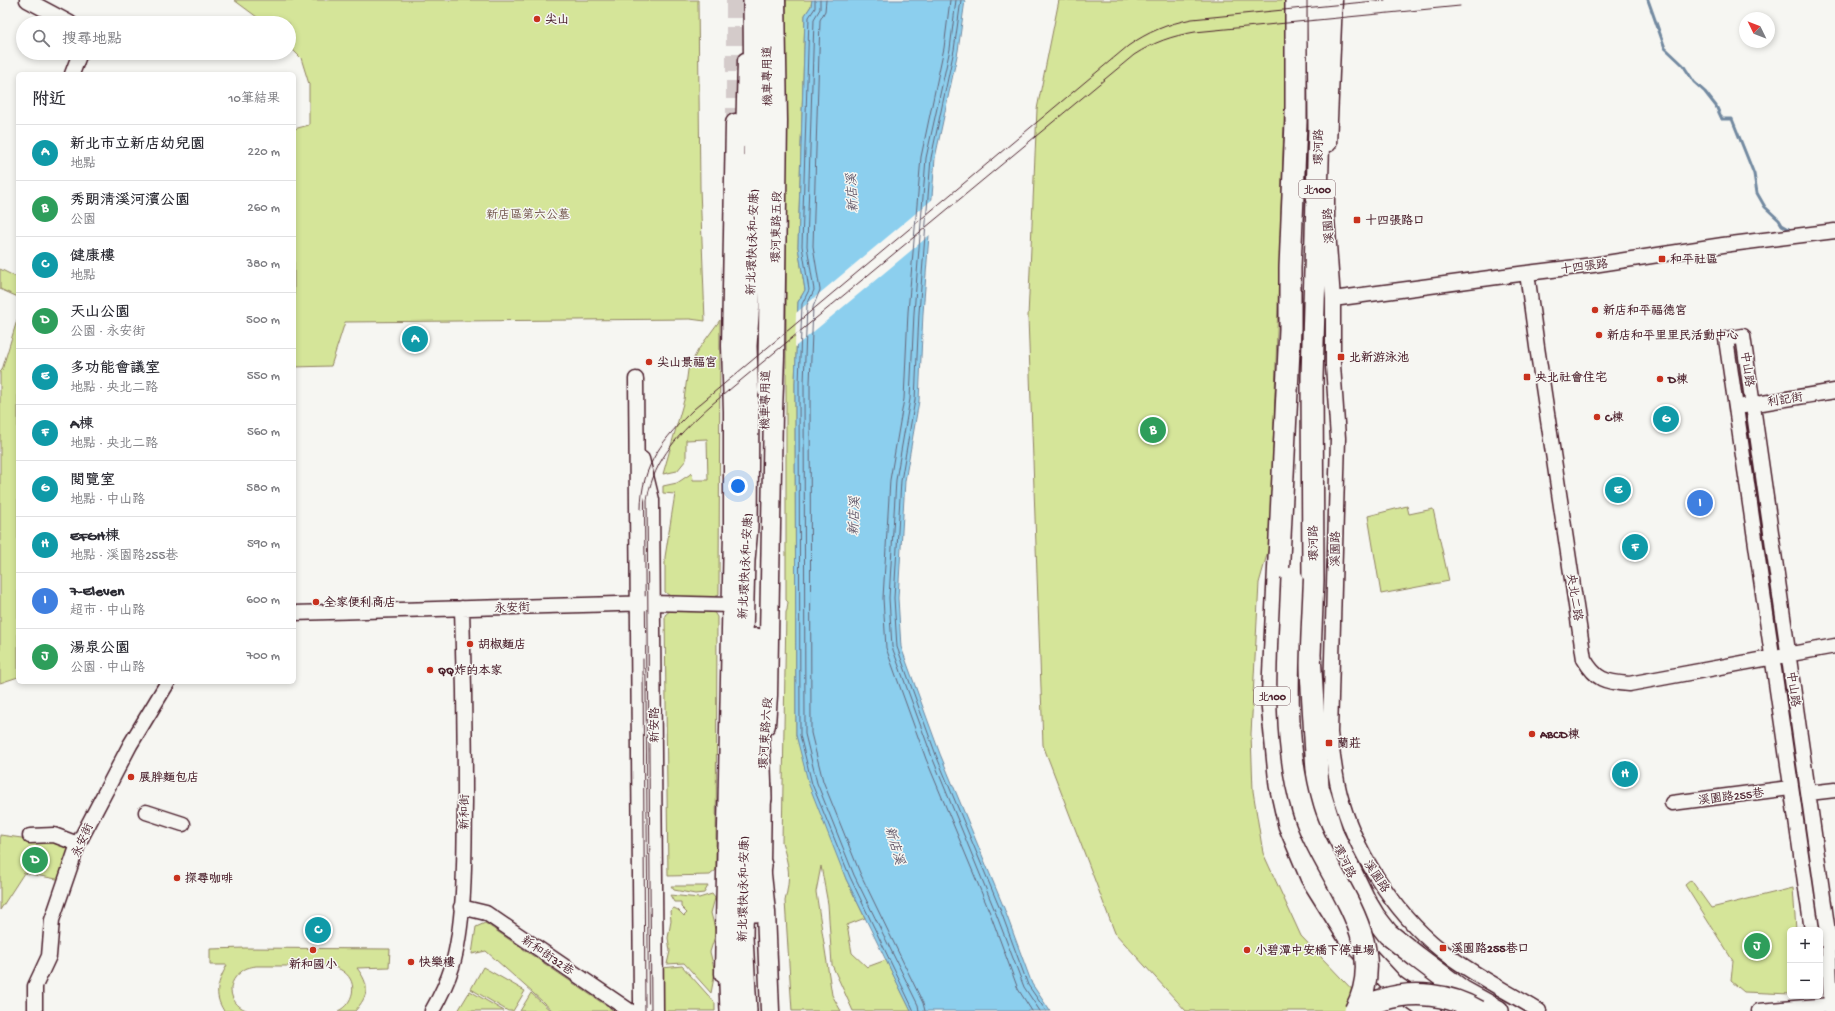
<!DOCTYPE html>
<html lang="zh-TW">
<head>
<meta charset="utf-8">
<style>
	:root { --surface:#fff; --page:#f2f2f3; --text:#2b2b33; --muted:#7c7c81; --line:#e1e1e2; --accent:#b45309 }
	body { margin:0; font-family:"Gochi Hand","LXGW WenKai TC",sans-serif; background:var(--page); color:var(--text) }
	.controls { position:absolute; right:12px; bottom:12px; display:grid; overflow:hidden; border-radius:6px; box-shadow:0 2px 6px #0003 }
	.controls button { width:36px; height:36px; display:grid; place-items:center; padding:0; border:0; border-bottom:1px solid var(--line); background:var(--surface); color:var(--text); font:20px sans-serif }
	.compass { position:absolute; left:1739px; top:12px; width:36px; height:36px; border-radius:50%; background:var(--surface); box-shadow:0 2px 6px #0003; rotate:313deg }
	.you { position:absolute; left:738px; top:486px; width:14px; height:14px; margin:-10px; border:3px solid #fff; border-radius:50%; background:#1a73e8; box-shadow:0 0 0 6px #1a73e833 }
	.badge { display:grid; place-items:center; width:26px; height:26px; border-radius:50%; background:var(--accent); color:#fff; font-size:13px; font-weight:700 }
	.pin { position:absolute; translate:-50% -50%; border:2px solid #fff; box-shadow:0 1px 4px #0006 }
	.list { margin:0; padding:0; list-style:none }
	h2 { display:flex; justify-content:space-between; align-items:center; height:52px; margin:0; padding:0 16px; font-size:17px }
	h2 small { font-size:13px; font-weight:400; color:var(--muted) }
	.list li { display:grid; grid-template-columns:26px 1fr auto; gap:12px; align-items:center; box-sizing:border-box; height:56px; padding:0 16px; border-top:1px solid var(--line) }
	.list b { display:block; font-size:15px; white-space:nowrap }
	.list p { margin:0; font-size:13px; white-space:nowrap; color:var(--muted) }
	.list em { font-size:13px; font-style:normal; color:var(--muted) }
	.icon { flex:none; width:22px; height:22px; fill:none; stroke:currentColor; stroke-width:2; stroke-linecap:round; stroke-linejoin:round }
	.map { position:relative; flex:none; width:1835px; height:1011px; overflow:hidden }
	.search { position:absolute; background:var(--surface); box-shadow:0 2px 6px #0003; left:16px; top:16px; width:280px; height:44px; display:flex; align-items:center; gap:10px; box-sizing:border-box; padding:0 14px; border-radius:22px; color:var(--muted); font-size:15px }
	.panel { position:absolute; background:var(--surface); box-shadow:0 2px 6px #0003; left:16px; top:72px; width:280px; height:612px; border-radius:6px }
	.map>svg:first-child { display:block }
	.green { fill:#d5e599; stroke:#908262 }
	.water { fill:#8ccfee; stroke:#7289a0 }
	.pier { fill:#f6f6f2 }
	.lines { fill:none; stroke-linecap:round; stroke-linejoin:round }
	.shore { stroke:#646579; stroke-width:1 }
	.stream { stroke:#7289a0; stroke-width:3 }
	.major-tunnel { stroke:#d4cbca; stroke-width:18; stroke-dasharray:18 9; stroke-linecap:butt }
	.minor-casing { stroke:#4a1f2b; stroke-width:17 }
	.major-casing { stroke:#4a1f2b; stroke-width:21 }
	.highway-casing { stroke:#4a1f2b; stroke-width:24 }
	.minor { stroke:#f6f6f2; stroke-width:14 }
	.major { stroke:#f6f6f2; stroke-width:18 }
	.highway { stroke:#f6f6f2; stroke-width:21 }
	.tram { stroke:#4a1f2b; stroke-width:1 }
	.highway-bridge-casing { stroke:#4a1f2b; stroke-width:24; stroke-linecap:butt }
	.highway-bridge { stroke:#f6f6f2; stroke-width:21 }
	.poi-dot { fill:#c8321e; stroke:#f6f6f2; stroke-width:1.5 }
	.labels { text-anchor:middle; stroke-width:3; stroke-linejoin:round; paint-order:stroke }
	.shield { fill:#f6f6f2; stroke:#7e6067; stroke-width:1 }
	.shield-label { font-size:11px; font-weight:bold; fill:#4a1f2b }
	.poi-label { font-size:12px; font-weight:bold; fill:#4a1f2b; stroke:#f6f6f2; text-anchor:start }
	.street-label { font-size:12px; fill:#4a1f2b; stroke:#f6f6f2 }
	.park-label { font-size:12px; fill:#6d5046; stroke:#f6f6f2 }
	.water-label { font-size:13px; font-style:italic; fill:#5e5466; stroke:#f6f6f2 }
</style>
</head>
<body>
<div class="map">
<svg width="1835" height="1011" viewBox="0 0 1835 1011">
	<rect width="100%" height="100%" fill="#f6f6f2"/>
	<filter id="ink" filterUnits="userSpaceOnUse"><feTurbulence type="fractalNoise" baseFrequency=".025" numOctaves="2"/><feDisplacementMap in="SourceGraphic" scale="8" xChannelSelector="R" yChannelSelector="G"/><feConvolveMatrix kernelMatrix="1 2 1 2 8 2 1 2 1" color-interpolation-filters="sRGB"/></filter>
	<g filter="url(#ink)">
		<path class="green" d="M234,0H698L700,188L705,321L690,319L345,322L331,366L294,367V129L309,125V84L301,58L289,46V23H265Z
			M786,0H812L811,6L805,15L798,247L805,290L798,302L795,383L796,735L846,879L865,918L847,925L852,953L867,967L886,960L911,1011H853L832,965L828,904L821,866L816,892L832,995L841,1011H792L785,901C791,875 789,867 782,842L786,612L787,610L788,602L786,600Z
			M1059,0H1288L1270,544L1259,583L1251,734L1253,791L1263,853L1301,936L1363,1001L1349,1011H1186L1115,933L1043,745L1028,317L1037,109Z
			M0,269L18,278V297L0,289Z
			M18,317V677L0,683V372L2,370Z
			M720,320L719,594L713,599L671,597L665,592V557L675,494L663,493V486L677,483L692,473L693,480H708L707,439L686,440V460L677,471L663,474L684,400L688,370L698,350Z
			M1745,419H1749L1778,609L1771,610L1743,421Z
			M1407,506L1409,514L1433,509L1449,581L1381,594L1368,516Z
			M672,609H712L717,617L716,870L710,875L668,876L665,615Z
			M1790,696L1817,883L1809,884L1783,698Z
			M0,835L29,839L48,836L74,847L62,880L24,873L0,910Z
			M1691,880L1711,908L1793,888L1796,930H1790V994L1744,992L1731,981L1733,961L1685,885Z
			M671,886H708L704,893L695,894L674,890Z
			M712,894L715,898L711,913L716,933L710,952L715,972L711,993L684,963L667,964L670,951L668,938L671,921L670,911L674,908L678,910L684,916L687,913L681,907V902H674L670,895L699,898Z
			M485,923L614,1011H553L486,951L472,954L476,927Z
			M245,948L390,949L389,967L357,968C370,985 369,995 355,1011H338C353,1004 359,983 344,972C339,968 334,967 328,966H256C250,967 245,968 241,972C224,984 230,1006 249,1011H224C213,994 218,982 227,965H210V949Z
			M682,966L715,1003V1011H662V968Z
			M483,967L525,991L513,1011H508L471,989Z
			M470,991L504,1011H458Z
			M531,993L551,1011H520Z"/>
		<path class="water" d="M812,0H965L958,51L935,158L923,313L919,401L905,481L898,598L901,647L940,754L1004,908L1032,984L1050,1011H911L846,879L809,785L796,735L795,383L798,302L805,290L798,247L805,15L811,6Z"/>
		<path class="pier" d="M934,198L931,234L795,347L796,313Z"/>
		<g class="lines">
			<path class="shore" d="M815,0V8L809,17L802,246L809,290L802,304L799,383L800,735L812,784L850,877L914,1011
				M820,0V9L814,19L807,246L814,290L807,305L804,383L805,734L817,783L854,875L918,1005L919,1011
				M826,0L825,11L820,20L813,246L820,290L813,307L810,383L811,733L823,781L860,873L923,1003L925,1011
				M950,0L944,48L921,157L908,312L904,399L890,480L883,598L886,648L926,759L990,913L1018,989L1032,1011
				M956,0L950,49L926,158L914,313L910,399L896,480L889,598L892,647L932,757L995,911L1024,987L1040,1011
				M961,0L954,50L931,158L919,313L915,400L901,481L894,598L897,647L936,755L1000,909L1028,985L1046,1011"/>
			<path class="stream" d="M1648,0L1665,48L1683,65L1694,82L1705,92L1716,106L1722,119H1732L1754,174L1757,193L1765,207L1779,220L1782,225L1789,229"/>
			<path class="major-tunnel" d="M735,0V123"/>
			<g class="minor-casing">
				<path id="minor" d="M27,0L70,23
					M72,74L80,53
					M743,140L745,60
					M1329,144L1335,0
					M1327,196V217L1333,299V365L1338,438L1330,733C1333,756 1335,780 1342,802C1359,859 1400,921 1449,956C1476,976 1510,993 1539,1011
					M742,264L743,162
					M1527,273L1537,347L1584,659C1596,680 1605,682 1629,684L1835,646
					M1333,299L1527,273L1593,265L1723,245L1835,231
					M636,379L641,1001V1005L645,1011
					M765,391L768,203L766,0
					M1744,406L1835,391
					M642,459L652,500L656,1011
					M294,613L653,603L730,605
					M1809,793L1835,790
					M1672,803L1790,788
					M146,812L183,824
					M30,836L54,835L78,844
					M461,907L486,913L630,1011
					M1812,930L1726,339L1743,336L1828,932L1831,1011
					M35,1011V986L49,956L52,920L78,844L130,745L168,682
					M432,1011C440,997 447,983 452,967C466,919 464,852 465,802C465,737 464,673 462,608
					M1759,1011L1830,1005"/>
			</g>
			<g class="major-casing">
				<path id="major" d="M766,725L768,695L773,411L775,356L778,121L776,0
					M762,784L761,865L766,912L770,1011
					M724,974L733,532V411L731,346L735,123"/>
			</g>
			<g class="highway-casing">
				<path id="highway" d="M1296,0V122L1290,268V329L1272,704L1280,785L1289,825L1311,877L1348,936L1394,986L1430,1011
					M1318,0L1319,127L1312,378L1313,580L1310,655L1318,787L1333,835L1365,901L1374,916L1388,934L1417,957L1462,991L1498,1011
					M756,639C755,692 760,746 761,799
					M755,911L761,865
					M729,960L731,1011
					M746,1011L742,937L744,811L739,748L744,560L747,527L748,406L746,346L753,238L755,121L754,0"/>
			</g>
			<use href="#minor" class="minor"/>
			<use href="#major" class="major"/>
			<use href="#highway" class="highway"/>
			<path class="tram" d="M641,509C641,465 664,438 694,409L1128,46C1148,32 1167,24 1192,19L1385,0
				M643,659L645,1011
				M651,1011L647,500C654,458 681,432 711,405L1134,55C1154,42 1172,36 1195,32L1460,6"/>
			<g class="highway-bridge-casing">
				<path id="highway-bridge" d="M1292,578C1289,654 1281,736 1303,810C1323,877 1394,939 1355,1011
					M1356,1011C1364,1007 1373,1002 1382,1000C1413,990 1450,994 1478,1011"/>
			</g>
			<use href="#highway-bridge" class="highway-bridge"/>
		</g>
	</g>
	<g class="poi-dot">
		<circle cx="537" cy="19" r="4"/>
		<rect x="1353" y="216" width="8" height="8" rx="2"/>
		<rect x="1658" y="255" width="8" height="8" rx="2"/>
		<circle cx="1595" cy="310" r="4"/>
		<circle cx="1599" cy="335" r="4"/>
		<rect x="1337" y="353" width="8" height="8" rx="2"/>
		<circle cx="649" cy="362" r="4"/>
		<rect x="1523" y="373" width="8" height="8" rx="2"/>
		<circle cx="1660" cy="379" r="4"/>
		<circle cx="1597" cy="417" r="4"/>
		<circle cx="316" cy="602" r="4"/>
		<circle cx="470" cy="644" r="4"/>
		<circle cx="430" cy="670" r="4"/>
		<circle cx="1532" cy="734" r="4"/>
		<rect x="1325" y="739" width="8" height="8" rx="2"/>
		<circle cx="131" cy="777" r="4"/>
		<circle cx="177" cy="878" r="4"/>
		<rect x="1439" y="944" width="8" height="8" rx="2"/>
		<circle cx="313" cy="950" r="4"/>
		<circle cx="1247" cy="950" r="4"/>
		<circle cx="411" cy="962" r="4"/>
	</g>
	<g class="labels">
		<g class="shield">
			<rect x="1299" y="180" width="36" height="18" rx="3"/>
			<rect x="1254" y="687" width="36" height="18" rx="3"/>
		</g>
		<g class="shield-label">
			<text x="1317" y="193">北100</text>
			<text x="1272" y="700">北100</text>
		</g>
		<g class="poi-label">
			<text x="545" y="23">尖山</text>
			<text x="1365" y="224">十四張路口</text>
			<text x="1670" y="263">和平社區</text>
			<text x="1603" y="314">新店和平福德宮</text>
			<text x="1607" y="339">新店和平里里民活動中心</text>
			<text x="1349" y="361">北新游泳池</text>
			<text x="657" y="366">尖山景福宮</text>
			<text x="1535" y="381">央北社會住宅</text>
			<text x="1668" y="383">D棟</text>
			<text x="1605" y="421">C棟</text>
			<text x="324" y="606">全家便利商店</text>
			<text x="478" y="648">胡椒麵店</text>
			<text x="438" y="674">QQ炸的本家</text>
			<text x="1540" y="738">ABCD棟</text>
			<text x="1337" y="747">蘭莊</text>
			<text x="139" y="781">展胖麵包店</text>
			<text x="185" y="882">探尋咖啡</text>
			<text x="1451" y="952">溪園路255巷口</text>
			<text x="1255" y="954">小碧潭中安橋下停車場</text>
			<text x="419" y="966">快樂樓</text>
			<text x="313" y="968" text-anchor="middle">新和國小</text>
		</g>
		<g class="street-label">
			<text transform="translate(767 76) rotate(-91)" y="4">機車專用道</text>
			<text transform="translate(1318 147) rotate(-89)" y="4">環河路</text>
			<text transform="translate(1328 226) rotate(-93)" y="4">溪園路</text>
			<text transform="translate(776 227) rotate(-89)" y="4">環河東路五段</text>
			<text transform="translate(752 242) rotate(-88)" y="4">新北環快(永和-安康)</text>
			<text transform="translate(1584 266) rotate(-7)" y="4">十四張路</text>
			<text transform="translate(1748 369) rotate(82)" y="4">中山路</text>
			<text transform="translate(1785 399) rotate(-9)" y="4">利記街</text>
			<text transform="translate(765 400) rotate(-89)" y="4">機車專用道</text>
			<text transform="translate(1313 543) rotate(-91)" y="4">環河路</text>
			<text transform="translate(1335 549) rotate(-89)" y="4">溪園路</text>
			<text transform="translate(745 566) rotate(-87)" y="4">新北環快(永和-安康)</text>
			<text transform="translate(1575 597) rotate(81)" y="4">央北二路</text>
			<text transform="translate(512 607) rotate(-2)" y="4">永安街</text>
			<text transform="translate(1794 689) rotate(82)" y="4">中山路</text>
			<text transform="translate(654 725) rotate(-90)" y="4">新安路</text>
			<text transform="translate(765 733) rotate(-86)" y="4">環河東路六段</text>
			<text transform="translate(1731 796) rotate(-7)" y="4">溪園路255巷</text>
			<text transform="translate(464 812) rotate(-89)" y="4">新和街</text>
			<text transform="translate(82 840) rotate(-66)" y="4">永安街</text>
			<text transform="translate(1345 861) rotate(64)" y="4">環河路</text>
			<text transform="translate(1377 876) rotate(57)" y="4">溪園路</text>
			<text transform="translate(743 889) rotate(-89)" y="4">新北環快(永和-安康)</text>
			<text transform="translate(548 955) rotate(34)" y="4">新和街32巷</text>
		</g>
		<g class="park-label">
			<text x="528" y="218">新店區第六公墓</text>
		</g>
		<g class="water-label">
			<text transform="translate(851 193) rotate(-93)" y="5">新店溪</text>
			<text transform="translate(853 516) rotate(-88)" y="5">新店溪</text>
			<text transform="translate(896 845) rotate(74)" y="5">新店溪</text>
		</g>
	</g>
</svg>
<div class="controls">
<button>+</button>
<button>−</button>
</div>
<svg class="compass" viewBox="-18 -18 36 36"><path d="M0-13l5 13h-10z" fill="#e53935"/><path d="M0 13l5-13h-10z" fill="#7c7c81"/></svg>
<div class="you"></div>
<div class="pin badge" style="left:415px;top:339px;background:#0f9aa8">A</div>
<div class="pin badge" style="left:1153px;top:430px;background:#2e9e5b">B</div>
<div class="pin badge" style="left:318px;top:930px;background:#0f9aa8">C</div>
<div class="pin badge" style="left:35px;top:860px;background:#2e9e5b">D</div>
<div class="pin badge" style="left:1618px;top:490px;background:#0f9aa8">E</div>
<div class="pin badge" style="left:1635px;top:547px;background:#0f9aa8">F</div>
<div class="pin badge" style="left:1666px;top:419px;background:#0f9aa8">G</div>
<div class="pin badge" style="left:1625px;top:774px;background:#0f9aa8">H</div>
<div class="pin badge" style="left:1700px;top:503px;background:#3f7fe0">I</div>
<div class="pin badge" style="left:1757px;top:946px;background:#2e9e5b">J</div>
<div class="search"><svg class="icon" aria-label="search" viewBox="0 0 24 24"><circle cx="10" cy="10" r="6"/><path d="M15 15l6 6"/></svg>搜尋地點</div>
<section class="panel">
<h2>附近<small>10筆結果</small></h2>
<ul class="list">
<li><span class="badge" style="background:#0f9aa8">A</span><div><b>新北市立新店幼兒園</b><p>地點</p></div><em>220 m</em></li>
<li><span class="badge" style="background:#2e9e5b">B</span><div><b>秀朗清溪河濱公園</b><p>公園</p></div><em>260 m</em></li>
<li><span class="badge" style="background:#0f9aa8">C</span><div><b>健康樓</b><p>地點</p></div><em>380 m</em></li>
<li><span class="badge" style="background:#2e9e5b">D</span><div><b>天山公園</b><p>公園 · 永安街</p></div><em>500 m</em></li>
<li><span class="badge" style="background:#0f9aa8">E</span><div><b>多功能會議室</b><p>地點 · 央北二路</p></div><em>550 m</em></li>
<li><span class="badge" style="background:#0f9aa8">F</span><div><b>A棟</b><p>地點 · 央北二路</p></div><em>560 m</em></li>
<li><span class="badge" style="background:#0f9aa8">G</span><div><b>閱覽室</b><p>地點 · 中山路</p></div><em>580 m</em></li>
<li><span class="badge" style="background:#0f9aa8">H</span><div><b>EFGH棟</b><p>地點 · 溪園路255巷</p></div><em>590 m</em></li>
<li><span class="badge" style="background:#3f7fe0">I</span><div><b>7-Eleven</b><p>超市 · 中山路</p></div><em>600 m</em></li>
<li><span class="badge" style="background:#2e9e5b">J</span><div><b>湯泉公園</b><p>公園 · 中山路</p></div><em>700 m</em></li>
</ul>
</section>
</div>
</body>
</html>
